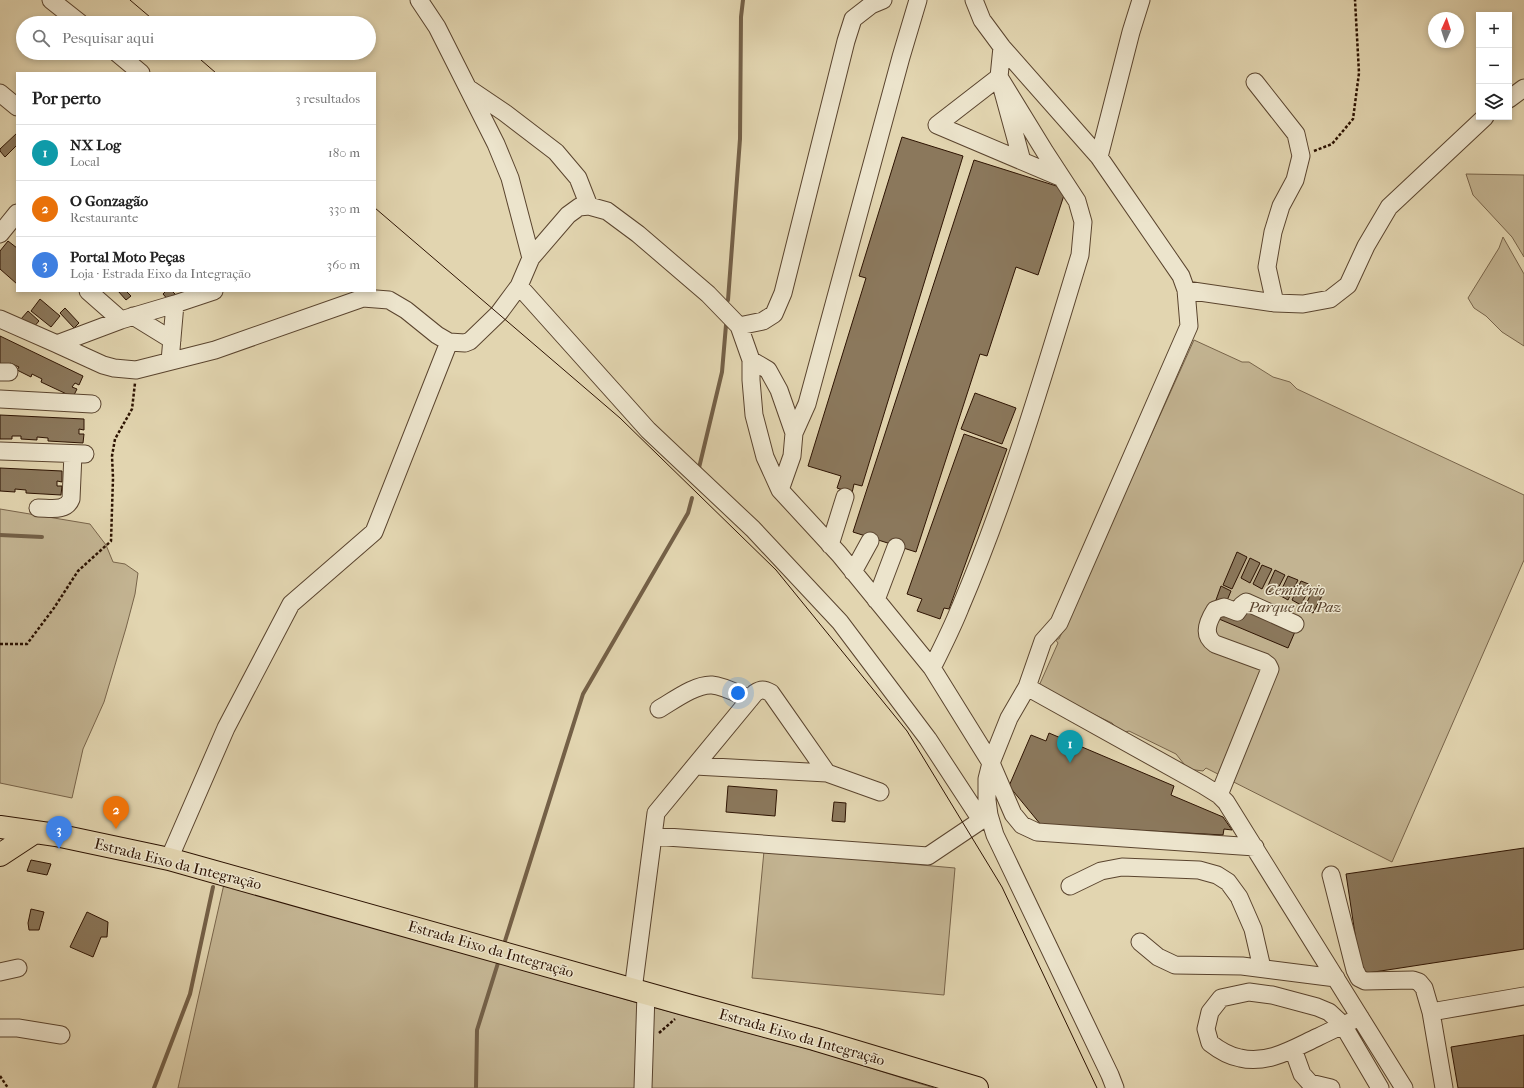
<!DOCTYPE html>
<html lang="pt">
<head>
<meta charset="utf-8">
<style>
	:root { --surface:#fff; --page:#f2f2f2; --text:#222; --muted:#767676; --line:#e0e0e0; --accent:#b45309 }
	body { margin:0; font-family:"IM FELL French Canon",serif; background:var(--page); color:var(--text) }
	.controls { position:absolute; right:12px; top:12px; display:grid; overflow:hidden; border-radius:0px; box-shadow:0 2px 6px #0003 }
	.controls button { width:36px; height:36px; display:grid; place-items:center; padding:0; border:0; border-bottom:1px solid var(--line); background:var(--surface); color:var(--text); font:20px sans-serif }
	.compass { position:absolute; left:1428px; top:12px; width:36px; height:36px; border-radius:50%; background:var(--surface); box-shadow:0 2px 6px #0003; rotate:3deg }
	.you { position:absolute; left:738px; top:693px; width:14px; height:14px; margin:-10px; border:3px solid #fff; border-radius:50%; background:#1a73e8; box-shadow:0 0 0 6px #1a73e833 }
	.badge { display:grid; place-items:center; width:26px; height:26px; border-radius:50%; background:var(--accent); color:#fff; font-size:13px; font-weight:700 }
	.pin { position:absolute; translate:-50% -33px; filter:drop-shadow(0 1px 2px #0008) }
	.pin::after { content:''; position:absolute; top:21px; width:14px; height:12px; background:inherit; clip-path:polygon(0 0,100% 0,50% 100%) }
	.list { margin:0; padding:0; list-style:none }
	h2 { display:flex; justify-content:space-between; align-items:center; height:52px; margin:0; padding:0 16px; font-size:17px }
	h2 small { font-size:13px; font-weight:400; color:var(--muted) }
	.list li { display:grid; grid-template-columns:26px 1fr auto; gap:12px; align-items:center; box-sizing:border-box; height:56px; padding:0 16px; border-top:1px solid var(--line) }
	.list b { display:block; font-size:15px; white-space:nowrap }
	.list p { margin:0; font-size:13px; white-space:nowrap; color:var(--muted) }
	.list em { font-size:13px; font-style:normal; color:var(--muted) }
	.icon { flex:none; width:22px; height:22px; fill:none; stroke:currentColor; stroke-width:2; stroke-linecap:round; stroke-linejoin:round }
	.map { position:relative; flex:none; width:1524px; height:1088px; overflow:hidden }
	.search { position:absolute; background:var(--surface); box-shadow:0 2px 6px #0003; left:16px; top:16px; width:360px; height:44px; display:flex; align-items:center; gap:10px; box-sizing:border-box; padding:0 14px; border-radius:22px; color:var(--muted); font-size:15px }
	.panel { position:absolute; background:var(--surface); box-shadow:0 2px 6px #0003; left:16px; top:72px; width:360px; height:220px; border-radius:0px }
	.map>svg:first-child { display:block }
	.green { fill:#c3b492; stroke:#78644a }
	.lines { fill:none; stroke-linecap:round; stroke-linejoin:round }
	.stream { stroke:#746047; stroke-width:4 }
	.building { fill:#8b785c; stroke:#2d1302 }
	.minor-casing { stroke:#5a442e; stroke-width:19 }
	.major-casing { stroke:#2d1302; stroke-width:24 }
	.path { stroke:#2d1302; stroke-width:2.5; stroke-dasharray:3 2; stroke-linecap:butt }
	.minor { stroke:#ece4cc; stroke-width:17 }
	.major { stroke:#e2d5b0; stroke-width:22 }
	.tram { stroke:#2d1302; stroke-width:1 }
	.labels { text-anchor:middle; stroke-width:3; stroke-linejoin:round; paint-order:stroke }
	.park-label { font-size:15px; font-style:italic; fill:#5a432d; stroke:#ece4cc }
	.street-label { font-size:15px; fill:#2d1302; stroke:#ece4cc }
</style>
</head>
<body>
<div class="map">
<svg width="1524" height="1088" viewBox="0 0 1524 1088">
	<rect width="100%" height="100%" fill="#e2d5b0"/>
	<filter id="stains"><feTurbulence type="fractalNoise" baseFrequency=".005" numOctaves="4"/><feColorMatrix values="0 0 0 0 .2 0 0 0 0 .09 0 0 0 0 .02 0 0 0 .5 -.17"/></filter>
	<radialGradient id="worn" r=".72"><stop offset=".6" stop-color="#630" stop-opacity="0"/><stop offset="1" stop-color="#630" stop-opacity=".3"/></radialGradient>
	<path class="green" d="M1466,174L1524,175V257L1512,237L1473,195Z
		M1503,237L1524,274V346L1502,332L1486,316L1474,308L1468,298L1499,248Z
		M1194,340L1242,362H1249L1273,377L1290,382L1297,389L1524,495V560L1392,862L1206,768L1203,771L1188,769L1176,754L1129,731L1122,733L1112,723L1038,688L1058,643L1055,639H1059Z
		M0,509L90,524L106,545L113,562L125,564L138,573L135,594L126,628L104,702L83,749L72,798L0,783Z
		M764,851L955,868L944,995L752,978Z
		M224,884L645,1005L823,1053L934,1088H178Z"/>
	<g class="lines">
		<path class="stream" d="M728,300L740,139L741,17L743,0
			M698,472L722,372L726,325
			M0,535L42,537
			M505,941L583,694L688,513L692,498
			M154,1088L190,994L213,887
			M476,1088L477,1030L498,963"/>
	</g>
	<path class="building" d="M17,133V145L5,157L0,151V149Z
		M902,137L963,156L862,486L854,484L852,493L837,488L841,476L808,466L866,278L859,276Z
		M974,160L1066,189L1038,275L1016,267L987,356L980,354L916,552L853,532Z
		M8,241L17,248V284L0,269V251Z
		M118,291H126L131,296L126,300Z
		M166,291H172L176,295L169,301L163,294Z
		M40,299L60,316L51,327L31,311Z
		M65,308L79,323L74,328L60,313Z
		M28,311L39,321L32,329L21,319Z
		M0,336L83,376L79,385L75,383L72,387L77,389L73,397L41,382L42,379L32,374L31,377L17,370L19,367L10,363L9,367L0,363Z
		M975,393L1016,408L1002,444L961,429Z
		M0,415L84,419V430L79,429V434H84L83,443L48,441V438L37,437V440L21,439V436H12V439H0Z
		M964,434L1007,449L949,609L944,608L940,619L917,611L922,599L907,594Z
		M0,468L62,471V482L57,481V486H62L61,495L26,493V490L15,489V492L0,491Z
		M1237,552L1247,557L1232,589L1223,585Z
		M1250,558L1260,563L1250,583L1241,578Z
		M1262,565L1272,569L1262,589L1253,584Z
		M1275,570L1285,575L1275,594L1266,590Z
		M1288,576L1298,580L1288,600L1279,595Z
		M1301,581L1311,585L1301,605L1292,600Z
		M1221,586L1231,591L1226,603L1216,600Z
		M1313,589L1323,594L1313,613L1304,609Z
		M1249,607L1297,627L1288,648L1219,619L1223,610L1243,619Z
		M1049,733L1174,786L1171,795L1223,817L1232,830L1224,829L1223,835L1041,825L1009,786L1031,735L1046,741Z
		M728,786L777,790L775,816L726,812Z
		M834,802L846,803L845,822L832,821Z
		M1524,848V949L1361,974L1346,874Z
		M31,860L51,864L47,875L27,871Z
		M31,909L44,912L39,930H29L28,923Z
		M87,912L108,922L107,937H101L93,957L70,947Z
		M1524,1035V1088H1458L1451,1047Z"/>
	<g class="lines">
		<g class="minor-casing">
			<path id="minor" d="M51,0L80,23
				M419,0L437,27L496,144L510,178L531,258
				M974,0L982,20L1002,47L1099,157L1181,276L1186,290L1189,326L1059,623L1043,641L1027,687L1009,718L991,763L987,779V800L989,815L995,835L1110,1075L1115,1088
				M117,53L141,73
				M1255,82L1296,134L1301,156L1295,180L1281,206L1273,232L1267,267L1275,303
				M468,88L505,113L556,152L578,178L589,206
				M0,93L17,107
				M1509,99L1524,88
				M1099,157L1131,32L1141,0
				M1022,161L999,77L937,125L1062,178
				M0,234L17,213
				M519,286L648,430L753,529L840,622L928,739L981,820
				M1186,290L1275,303L1303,304L1330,299L1348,285L1366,246L1389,207L1485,117
				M88,291L121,320
				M133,316L172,340
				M0,319L57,344L121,320L175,304L214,291
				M739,326L763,321L774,314L783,293L846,41L853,19L871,5L883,0
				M57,344L103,365L114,368L136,370L215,350L363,298L389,300L406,310L437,335L449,342L465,343L470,341L499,313L519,286L531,258L568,215L579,207L589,206L607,211L638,234L708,294L739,326L751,360V380L754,415L765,457L780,490L839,554L932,668L991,763L1013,814L1022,825L1037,832L1255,847
				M751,360L768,370L779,390L794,433L792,456L780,490
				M170,361L175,304
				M0,372H9
				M0,399L92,404
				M794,433L807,404L901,57L918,0
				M0,451L85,454
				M38,508C50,508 66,512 71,499L73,454
				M830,545L845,497
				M853,572L870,541
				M876,600L896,547
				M932,668C942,648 952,628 960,608C1009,493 1044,374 1080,255L1083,222L1077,201L1045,152L999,77L1002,47
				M1027,687L1203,785L1219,795L1226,802L1404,1088
				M659,709C673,701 695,684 712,685C724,686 738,694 750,699
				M827,773L880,792
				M1219,795L1270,669L1268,665L1264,662L1215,644C1202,635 1208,621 1215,610L1224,607L1237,612L1242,605L1246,602L1295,624
				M653,836L928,856L989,815
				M169,859L226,728L291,604L374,532L449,342
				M1331,875L1355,970L1359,978L1365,981L1413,980L1419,982L1424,988L1431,1012L1444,1088
				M1070,886L1101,871L1122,867L1199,870L1217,875L1228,882L1239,897L1253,929L1262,968
				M1140,942L1158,957L1175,965L1242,966L1336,978
				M0,972L18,968
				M633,990L656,813L755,693C761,689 764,689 771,693L827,773L695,766
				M1431,1012L1524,996
				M1360,1017C1346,1024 1332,1030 1318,1037C1294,1048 1268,1065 1240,1058C1228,1056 1219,1050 1210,1043L1206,1029L1210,1012L1221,998L1249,992L1272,995L1317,1007L1329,1012L1343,1025L1380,1088
				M0,1028H18L61,1035
				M1293,1049L1302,1074L1310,1083L1331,1088
				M643,1088L646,993"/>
		</g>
		<g class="major-casing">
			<path id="major" d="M0,827L56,835L169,859L691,1006L814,1039L977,1088
				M0,855L35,832"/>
		</g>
		<path class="path" d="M1314,151L1332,144L1353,119L1359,73L1355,0
			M0,644H27L54,608L78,571L111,541L113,478L112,456L115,439L132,409L135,383
			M659,1033L675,1019
			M0,1076L8,1088"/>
		<use href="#minor" class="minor"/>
		<use href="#major" class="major"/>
		<path class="tram" d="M130,0L157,23
			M193,53L216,73
			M375,208L620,418L776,570L907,731L1002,887L1097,1088"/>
	</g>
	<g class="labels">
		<g class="park-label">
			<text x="1295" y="595">Cemitério<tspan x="1295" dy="17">Parque da Paz</tspan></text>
		</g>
		<g class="street-label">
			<text transform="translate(178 864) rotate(14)" y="5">Estrada Eixo da Integração</text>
			<text transform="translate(491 949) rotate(16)" y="5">Estrada Eixo da Integração</text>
			<text transform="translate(802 1037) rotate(16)" y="5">Estrada Eixo da Integração</text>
		</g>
	</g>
	<rect width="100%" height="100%" filter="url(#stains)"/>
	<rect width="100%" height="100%" fill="url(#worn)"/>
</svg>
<div class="controls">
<button>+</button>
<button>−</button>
<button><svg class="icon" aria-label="layers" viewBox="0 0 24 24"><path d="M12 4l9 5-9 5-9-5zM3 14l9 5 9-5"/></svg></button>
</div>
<svg class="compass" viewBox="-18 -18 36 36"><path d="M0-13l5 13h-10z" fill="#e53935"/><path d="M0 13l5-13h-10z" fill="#767676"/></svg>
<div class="you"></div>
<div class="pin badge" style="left:1070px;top:763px;background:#0f9aa8">1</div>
<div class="pin badge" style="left:116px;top:829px;background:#e8710a">2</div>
<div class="pin badge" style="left:59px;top:849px;background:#3f7fe0">3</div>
<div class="search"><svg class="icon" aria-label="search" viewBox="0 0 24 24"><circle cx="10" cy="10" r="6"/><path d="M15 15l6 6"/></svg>Pesquisar aqui</div>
<section class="panel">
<h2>Por perto<small>3 resultados</small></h2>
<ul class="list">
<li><span class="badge" style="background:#0f9aa8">1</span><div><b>NX Log</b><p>Local</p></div><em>180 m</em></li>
<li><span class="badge" style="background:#e8710a">2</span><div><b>O Gonzagão</b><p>Restaurante</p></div><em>330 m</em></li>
<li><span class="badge" style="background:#3f7fe0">3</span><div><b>Portal Moto Peças</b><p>Loja · Estrada Eixo da Integração</p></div><em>360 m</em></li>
</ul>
</section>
</div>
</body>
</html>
